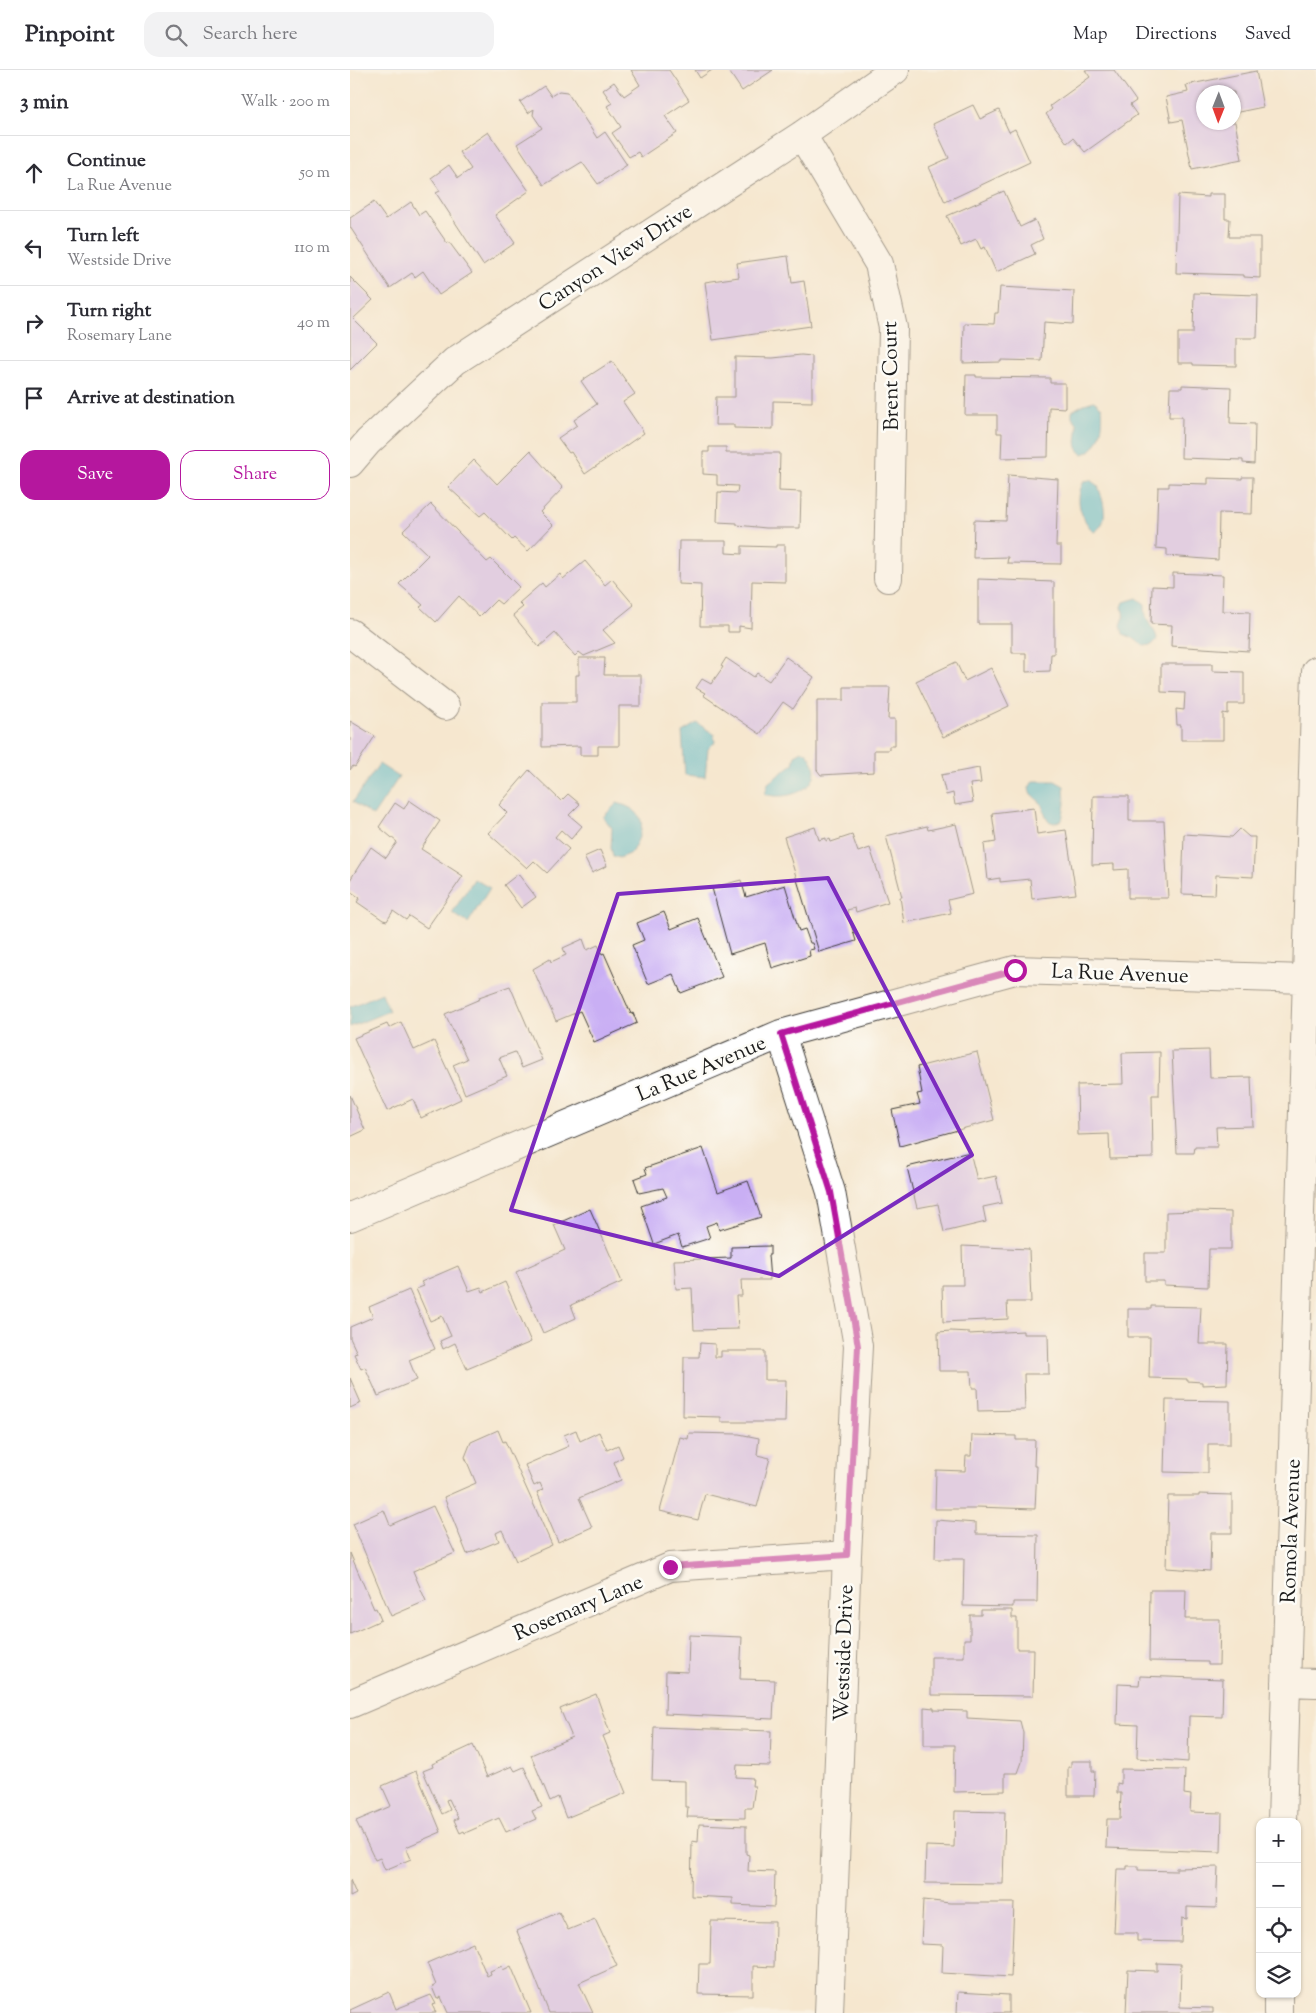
<!DOCTYPE html>
<html lang="en">
<head>
<meta charset="utf-8">
<style>
	:root { --surface:#fff; --page:#f2f2f3; --text:#2b2b33; --muted:#7c7c81; --line:#e1e1e2; --accent:#b5179e }
	body { margin:0; font-family:"Sorts Mill Goudy",serif; background:var(--page); color:var(--text) }
	.controls { position:absolute; right:15px; bottom:15px; display:grid; overflow:hidden; border-radius:10px; box-shadow:0 1px 4px #0004 }
	.controls button { width:45px; height:45px; display:grid; place-items:center; padding:0; border:0; border-bottom:1px solid var(--line); background:var(--surface); color:var(--text); font:25px sans-serif }
	.compass { position:absolute; left:846px; top:15px; width:45px; height:45px; border-radius:50%; background:var(--surface); box-shadow:0 1px 4px #0004; rotate:181deg }
	.stop { position:absolute; width:15px; height:15px; margin:-11px; border:4px solid #b5179e; border-radius:50%; background:#fff }
	.stop.end { background:#b5179e; border-color:#fff; box-shadow:0 1px 5px #0008 }
	.list { margin:0; padding:0; list-style:none }
	h2 { display:flex; justify-content:space-between; align-items:center; height:65px; margin:0; padding:0 20px; font-size:21px }
	h2 small { font-size:16px; font-weight:400; color:var(--muted) }
	.list li { display:grid; grid-template-columns:32px 1fr auto; gap:15px; align-items:center; box-sizing:border-box; height:75px; padding:0 20px; border-top:1px solid var(--line) }
	.list b { display:block; font-size:19px; white-space:nowrap }
	.list p { margin:0; font-size:16px; white-space:nowrap; color:var(--muted) }
	.list em { font-size:16px; font-style:normal; color:var(--muted) }
	.actions { display:flex; gap:10px; padding:15px 20px }
	.actions a { flex:1; padding:11px 0; border:1px solid var(--accent); border-radius:15px; text-align:center; font-size:18px; color:var(--accent) }
	.actions .main { background:var(--accent); color:#fff }
	.icon { flex:none; width:28px; height:28px; fill:none; stroke:currentColor; stroke-width:2; stroke-linecap:round; stroke-linejoin:round }
	.map { position:relative; flex:none; width:966px; height:1943px; overflow:hidden }
	header { display:flex; align-items:center; gap:30px; box-sizing:border-box; height:70px; padding:0 25px; background:var(--surface); border-bottom:1px solid var(--line) }
	header strong { font-size:24px }
	nav { display:flex; gap:28px; margin-inline-start:auto; font-size:18px }
	.search { width:350px; height:45px; background:var(--page); display:flex; align-items:center; gap:12px; box-sizing:border-box; padding:0 18px; border-radius:15px; color:var(--muted); font-size:19px }
	main { display:flex }
	aside { flex:1; background:var(--surface) }
	.map>svg:first-child { display:block }
	.water { fill:#4fb8cd; stroke:#366a74 }
	.building { fill:#c9aff4 }
	.lines { fill:none; stroke-linecap:round; stroke-linejoin:round }
	.minor-casing { stroke:#3d3a37; stroke-width:30 }
	.minor { stroke:#fff; stroke-width:28 }
	.route { stroke:#b5179e; stroke-width:6 }
	.marked { fill:none; stroke:#7b2cbf; stroke-width:4; stroke-linejoin:round }
	.labels { text-anchor:middle; stroke-width:5; stroke-linejoin:round; paint-order:stroke }
	.street-label { font-size:21px; fill:#1c1c1c; stroke:#fdfcf7 }
</style>
</head>
<body>
<header>
<strong>Pinpoint</strong>
<div class="search"><svg class="icon" aria-label="search" viewBox="0 0 24 24"><circle cx="10" cy="10" r="6"/><path d="M15 15l6 6"/></svg>Search here</div>
<nav><a>Map</a><a>Directions</a><a>Saved</a></nav>
</header>
<main>
<aside>
<h2>3 min<small>Walk · 200 m</small></h2>
<ul class="list">
<li><svg class="icon" aria-label="ahead" viewBox="0 0 24 24"><path d="M12 20V5M6 11l6-6 6 6"/></svg><div><b>Continue</b><p>La Rue Avenue</p></div><em>50 m</em></li>
<li><svg class="icon" aria-label="left" viewBox="0 0 24 24"><path d="M17 20v-9H6M10 6l-5 5 5 5"/></svg><div><b>Turn left</b><p>Westside Drive</p></div><em>110 m</em></li>
<li><svg class="icon" aria-label="right" viewBox="0 0 24 24"><path d="M7 20v-9h11M14 6l5 5-5 5"/></svg><div><b>Turn right</b><p>Rosemary Lane</p></div><em>40 m</em></li>
<li><svg class="icon" aria-label="arrive" viewBox="0 0 24 24"><path d="M6 21V4h12l-3 4 3 4H6"/></svg><div><b>Arrive at destination</b></div></li>
</ul>
<div class="actions"><a class="main">Save</a><a>Share</a></div>
</aside>
<div class="map">
<svg width="966" height="1943" viewBox="0 0 966 1943">
	<rect width="100%" height="100%" fill="#fdfcf7"/>
	<filter id="ink" filterUnits="userSpaceOnUse"><feTurbulence type="fractalNoise" baseFrequency=".02" numOctaves="2"/><feDisplacementMap in="SourceGraphic" scale="10" xChannelSelector="R" yChannelSelector="G"/><feConvolveMatrix kernelMatrix="1 2 1 2 8 2 1 2 1" color-interpolation-filters="sRGB"/></filter>
	<filter id="wash" filterUnits="userSpaceOnUse"><feTurbulence type="fractalNoise" baseFrequency=".0096" numOctaves="4" result="noise"/><feDisplacementMap in="SourceGraphic" scale="20" xChannelSelector="R" yChannelSelector="G"/><feGaussianBlur stdDeviation="1.12" result="paint"/><feColorMatrix in="noise" values="0 0 0 0 0 0 0 0 0 0 0 0 0 0 0 0 0 1.4 0 .05"/><feComposite in="paint" operator="in"/></filter>
	<g filter="url(#wash)">
		<rect width="100%" height="100%" fill="#f5e7cf"/>
		<path class="water" d="M744,331L752,338C754,353 751,379 733,384C721,377 729,365 727,353L722,347V341L734,334Z
			M740,410L748,416C753,430 761,453 744,462C730,448 724,429 734,411Z
			M787,528L795,534C794,556 807,558 807,570L802,575L794,576L783,568L773,564L771,555L774,547L772,537L774,532Z
			M347,653L364,664L365,672L358,679L355,707L335,705L332,662Z
			M452,681L456,682C483,712 442,733 415,724L418,713L443,694L445,685Z
			M29,694L49,707L23,746L3,732Z
			M683,711H705L714,716L715,734L712,750L704,753L698,751L691,733L680,723L679,718Z
			M267,733C298,741 296,758 281,783L269,788L263,786L261,778L262,758L253,747Z
			M124,809L140,818L118,853L102,843Z
			M32,923L39,941L0,957V937Z"/>
		<g id="blocks">
			<path class="building" d="M281,0H319L339,30L315,46L327,63L291,87L288,82L279,87L262,63L271,57L257,36L262,33L253,20L264,12L274,26L290,15Z
				M345,0H362L350,8Z
				M378,0H423L392,21Z
				M735,0H764L786,31L780,35L787,45L735,82L723,68L717,73L696,44L702,39L700,36L740,7Z
				M906,1L913,37L884,43V22H854V52H885L892,89L842,99L832,50L821,52L816,27L838,22L836,15Z
				M194,16L201,26L209,21L217,22L247,68L255,62L277,95L248,114L232,92L194,115L167,74L192,58L183,45L184,39L178,43L170,32Z
				M623,35L630,49L649,40L659,62L665,59L680,92L595,132L579,97L599,88L583,54Z
				M138,62L179,121L145,145L165,173L133,195L86,123L90,121L81,108L99,95L108,108L121,99L109,82Z
				M654,121L670,157L685,150L693,169L681,175L685,184L646,202L635,177L631,179L626,169L611,176L597,146Z
				M858,124H875V149H880L879,167H910V208L894,207V205L826,203L828,125L858,127Z
				M24,132L36,149L61,132L69,145L75,141L97,173L99,172L122,203L89,225L73,201L65,207L62,203L40,218L0,157V148Z
				M438,186L442,213L454,211L461,256L363,270L355,212L389,207L387,193Z
				M0,207L23,230L3,249L27,273L0,300Z
				M650,217L724,221L723,254L694,252L692,291L651,290V292L613,293L614,253L644,254L645,243H648Z
				M844,223L908,225L907,268H886V296L843,295V293H828V263H843Z
				M451,285L462,286V332L423,331V359L384,358V355H365L366,327H385V287L423,288Z
				M262,291L285,324L273,332L294,363L235,404L221,382L219,383L208,368L227,355L224,350L247,334L231,311Z
				M616,305H626V307L700,308V313H715V338L699,337L698,387L651,388L652,363H647V345H615Z
				M832,315L881,317L880,353L905,354L904,394L893,393V390L831,388L832,347H819L820,318H832Z
				M359,377H376V383H430L429,421L451,422L450,458H416L387,455V453L367,452L368,422L387,423L388,416L367,415V405L353,404V382H359Z
				M180,381L213,418L190,442L203,455L178,481L164,468L162,470L135,442L130,446L98,417L124,390L147,414Z
				M658,405L708,409L706,476H711V494L657,493L658,487L623,488L624,450L656,451Z
				M892,407H903L902,444L869,443L868,490L817,486V479L806,478L808,417H819V413L858,414V408L892,409Z
				M81,434L137,492L141,489L169,517L151,534L146,530L129,547L109,526L86,552L70,537L73,535L49,514L78,485L53,461Z
				M329,471H376V483L392,484V476L426,477V475H435V512L402,511L401,558L389,556V562H378V556H350L351,515L328,514Z
				M235,491L255,515L262,509L284,535L253,560L265,573L234,586L229,582L225,586L205,563L189,577L163,545L173,537L169,533L192,513L195,517L210,504L213,509Z
				M823,503L873,505L872,541L900,542L899,581L821,576L822,555L801,554L802,516L823,517Z
				M628,509L704,512V584H701L700,601L676,602V583H662V554H628Z
				M436,587L464,607L443,639L433,632L410,664L353,625L355,623L346,618L352,609L361,614L373,597L371,596L376,588L404,607L407,603L419,611Z
				M229,588H255L254,605H291V636H269V676H248V685H230V676L192,677V632H226V605H229Z
				M606,592L615,611L641,598L659,636L593,667L566,611Z
				M811,594H862V601L894,602V634H878V644L873,643V670H831V655H827L826,639L834,640L835,623L811,622Z
				M494,617H540L538,649H545V676H539V680H524V702L471,705L467,700V630H494Z
				M0,651L25,666L5,697L3,696L0,700Z
				M629,698L631,713L620,714L623,732L605,735L603,723L596,725L591,705Z
				M179,700L211,731L218,724L230,734L219,745L232,756L221,769L211,760L205,767L219,779L197,803L184,791L177,798L138,763L157,743L149,735Z
				M743,726H779V751H814L818,828H778V799L764,800V794L742,795Z
				M59,730L90,751L71,779L113,806L77,858L59,846L56,850L43,841L37,851L33,850L7,832L10,828L0,821V810L21,777L36,788L47,772L29,757L45,733L54,739Z
				M684,738L687,764L716,760L726,824L682,829L680,809L650,812V808L638,810L634,774L646,772L642,743Z
				M606,754L623,824L598,830L601,843L554,853L550,827H552L536,766L577,756L578,760Z
				M465,757L469,770L476,768V771L480,769L481,772L502,765L508,782L520,778L538,832L506,842L505,838L497,840L506,871L469,882L434,767Z
				M890,759L899,767H905L903,807L866,805L865,825L832,824L834,764L882,767Z
				M250,780L257,796L242,803L234,787Z
				M168,804L186,827L171,838L154,815Z
				M391,810L396,827L435,815L449,861L455,859L460,873H462L464,879L459,880L460,886L422,898L415,873L380,884L362,818Z
				M314,842L321,859L348,848L372,907L331,923L323,904L298,914L282,875L294,870L287,853Z
				M233,869L237,880L248,875L252,884L254,883L281,944L283,943L287,953L244,972L230,941L206,951L183,899L200,889L201,892L216,885L213,878Z
				M160,916L192,990L172,998L165,982L149,988L157,1006L115,1024L103,995L117,989L95,944L130,929L129,927Z
				M51,952L64,980L84,971L111,1029L71,1048L63,1029L37,1041L4,968L37,954L39,958Z
				M859,980L860,1008L901,1007L903,1056L866,1057L867,1077H845L844,1083H827L822,981Z
				M627,982L644,1050L550,1076L542,1040L570,1034L567,1024L572,1023L567,997Z
				M810,982L809,1025H802L803,1088L760,1089L759,1064L728,1065L727,1015L773,1014L772,983Z
				M0,1025L15,1060L0,1067Z
				M353,1078L368,1122L398,1111L411,1147L369,1160L367,1152L356,1156L360,1168L332,1177L328,1165L304,1174L291,1136L317,1127L313,1118L289,1123L284,1109L297,1104L295,1098Z
				M620,1082L627,1110L646,1106L652,1133L633,1137L636,1152L594,1162L588,1134L567,1138L557,1097Z
				M240,1139L272,1212L221,1235L226,1248L193,1263L166,1202L215,1180L204,1155Z
				M846,1141L881,1142V1179H859L858,1217L814,1215V1211H795V1183H816V1142Z
				M420,1176V1185H418L420,1210H391L392,1226H386L388,1259L344,1260L342,1218L326,1219L324,1190L381,1188V1177Z
				M612,1176L679,1179L681,1232H657L658,1249L593,1252L592,1215H613Z
				M108,1196L119,1221L131,1217L133,1222L155,1212L181,1272L117,1299L105,1273L93,1279L90,1271L101,1266L92,1246L80,1251L66,1219L74,1216L71,1212Z
				M59,1220L85,1279L59,1290L67,1310L28,1326L15,1297L11,1299L4,1284L7,1283L0,1268V1257L23,1247L19,1237Z
				M801,1236L851,1237L849,1274H878L877,1314L852,1315V1312L837,1311V1309L799,1308L800,1267H778V1239H801Z
				M601,1261L619,1262V1264L673,1261V1264H698L699,1304H674L675,1340L628,1341L627,1318H622L621,1301H589L588,1262Z
				M350,1273L365,1274V1287H371V1281H415V1310H436L435,1352H371V1347L333,1346L334,1287H349Z
				M0,1308L11,1333L0,1338Z
				M816,1330L880,1331V1374H858V1403L814,1402Z
				M148,1360L153,1372L155,1371L202,1475L166,1491L152,1460L146,1463L149,1471L117,1484L94,1427L126,1413L115,1387L121,1372Z
				M226,1360L230,1371L249,1362L257,1380L268,1375L273,1387L264,1392L271,1410L229,1428L242,1457L208,1472L187,1422L193,1420L190,1413L184,1416L175,1395L219,1376L214,1365Z
				M339,1363L389,1364L409,1368L407,1385L420,1388L407,1437L355,1424L348,1450L310,1441L330,1367L338,1369Z
				M622,1365L666,1366V1370H685L684,1396H687L685,1439L626,1437V1439H585L586,1400L615,1401L616,1386H621Z
				M849,1424L882,1425V1463H861L860,1501L816,1498L818,1426H849Z
				M83,1436L105,1483L63,1501L76,1531L41,1546L3,1454L34,1440L40,1455Z
				M586,1450L626,1453V1464L688,1465L687,1532H663V1537L613,1536L614,1489H585Z
				M0,1483L24,1539L26,1538L31,1550L0,1564Z
				M800,1520H836L835,1549H870L869,1595H858V1592L799,1591Z
				M631,1540H662V1548H667V1579H684L683,1626L581,1625V1587H614V1569H620V1545H631Z
				M339,1565L392,1567L390,1609L425,1610L423,1649L315,1644L316,1601L338,1602Z
				M790,1606L873,1609L872,1647L839,1646L838,1692L787,1688L788,1655L767,1654L768,1614L789,1615Z
				M246,1624L260,1663L253,1666L276,1723L216,1748L208,1727L200,1731L181,1685L222,1667L210,1639Z
				M574,1637L584,1638V1640L617,1641V1648L670,1651L673,1663L672,1692L668,1703H655V1721L604,1722L605,1675H574Z
				M304,1657L421,1661L420,1696L387,1695L386,1707L403,1708L402,1716H405L402,1738H395V1748L337,1747L338,1737H335V1711L302,1710Z
				M123,1675L137,1707L162,1696L165,1701L174,1697L192,1737L182,1741L186,1749L156,1762L149,1748L115,1763L114,1761L110,1763L104,1750L108,1748L99,1729L96,1730L100,1740L92,1744L73,1701L83,1697L82,1694Z
				M721,1691H742V1701H745L744,1726H718V1697H721Z
				M771,1699L835,1700L834,1724L841,1725L840,1742L872,1743L871,1782L756,1778L757,1749H770L771,1723H767V1713L771,1714Z
				M66,1701L91,1762L56,1777L61,1789L35,1800L30,1788L25,1790L6,1751L41,1736L32,1716Z
				M605,1741L655,1742L653,1814L575,1813L576,1776L604,1777Z
				M349,1754L396,1756V1784L399,1785L398,1801L425,1802L424,1837L383,1835V1828L341,1826L342,1771L348,1772Z
				M777,1796H788V1800L826,1801V1798L868,1797L866,1838L837,1837V1849L832,1848L831,1872L787,1871V1863H764L767,1799H777Z
				M0,1810L6,1824L0,1827Z
				M573,1830L600,1833H664L661,1907L592,1903L593,1875L571,1874Z
				M209,1842L218,1860L245,1849L267,1896L229,1913L243,1943H199L167,1861Z
				M361,1851L425,1852L424,1897L403,1896V1925L348,1924L349,1894H360Z
				M123,1873L137,1906L141,1904L140,1901L152,1896L153,1900L161,1896L181,1943H98L91,1927L87,1929L82,1917L86,1915L77,1893Z
				M807,1893L831,1894L830,1937L863,1938V1943H776L778,1900L807,1901Z
				M39,1922L46,1939L81,1925L86,1934L82,1935L86,1943H0V1940Z
				M608,1922L659,1925V1943H607Z"/>
		</g>
	</g>
	<g filter="url(#ink)">
		<use href="#blocks" fill-opacity="0" stroke="#3d3a37" stroke-width="1"/>
		<g class="lines">
			<g class="minor-casing">
				<path id="minor" d="M452,65L529,194L543,258L538,508
					M0,393L18,372L105,291L452,65L545,0
					M0,563L95,636
					M431,964L481,1122L508,1276L497,1485L479,1943
					M0,1147L431,964L665,900L957,909
					M936,1612L966,1613
					M0,1634L320,1497L497,1485
					M932,1752L966,601
					M928,1943V1924"/>
			</g>
			<use href="#minor" class="minor"/>
		</g>
	</g>
	<g class="lines" filter="url(#ink)">
		<path class="route" d="M320,1497L497,1485L508,1276L481,1122L431,964L665,900"/>
	</g>
	<path d="M0 0H966V1943H0ZM478,808L622,1085L429,1206L161,1140L268,824Z" fill="#f5e7cf" fill-opacity=".55" fill-rule="evenodd"/>
	<path class="marked" d="M478,808L622,1085L429,1206L161,1140L268,824Z"/>
	<g class="labels">
		<g class="street-label">
			<text transform="translate(265 187) rotate(-33)" y="7">Canyon View Drive</text>
			<text transform="translate(540 306) rotate(-91)" y="7">Brent Court</text>
			<text transform="translate(770 903) rotate(2)" y="7">La Rue Avenue</text>
			<text transform="translate(351 998) rotate(-23)" y="7">La Rue Avenue</text>
			<text transform="translate(940 1461) rotate(-88)" y="7">Romola Avenue</text>
			<text transform="translate(228 1537) rotate(-23)" y="7">Rosemary Lane</text>
			<text transform="translate(493 1583) rotate(-88)" y="7">Westside Drive</text>
		</g>
	</g>
</svg>
<div class="controls">
<button>+</button>
<button>−</button>
<button><svg class="icon" aria-label="locate" viewBox="0 0 24 24"><circle cx="12" cy="12" r="6"/><path d="M12 2v4M12 18v4M2 12h4M18 12h4"/></svg></button>
<button><svg class="icon" aria-label="layers" viewBox="0 0 24 24"><path d="M12 4l9 5-9 5-9-5zM3 14l9 5 9-5"/></svg></button>
</div>
<svg class="compass" viewBox="-18 -18 36 36"><path d="M0-13l5 13h-10z" fill="#e53935"/><path d="M0 13l5-13h-10z" fill="#7c7c81"/></svg>
<div class="stop" style="left:665px;top:900px"></div>
<div class="stop end" style="left:320px;top:1497px"></div>
</div>
</main>
</body>
</html>
